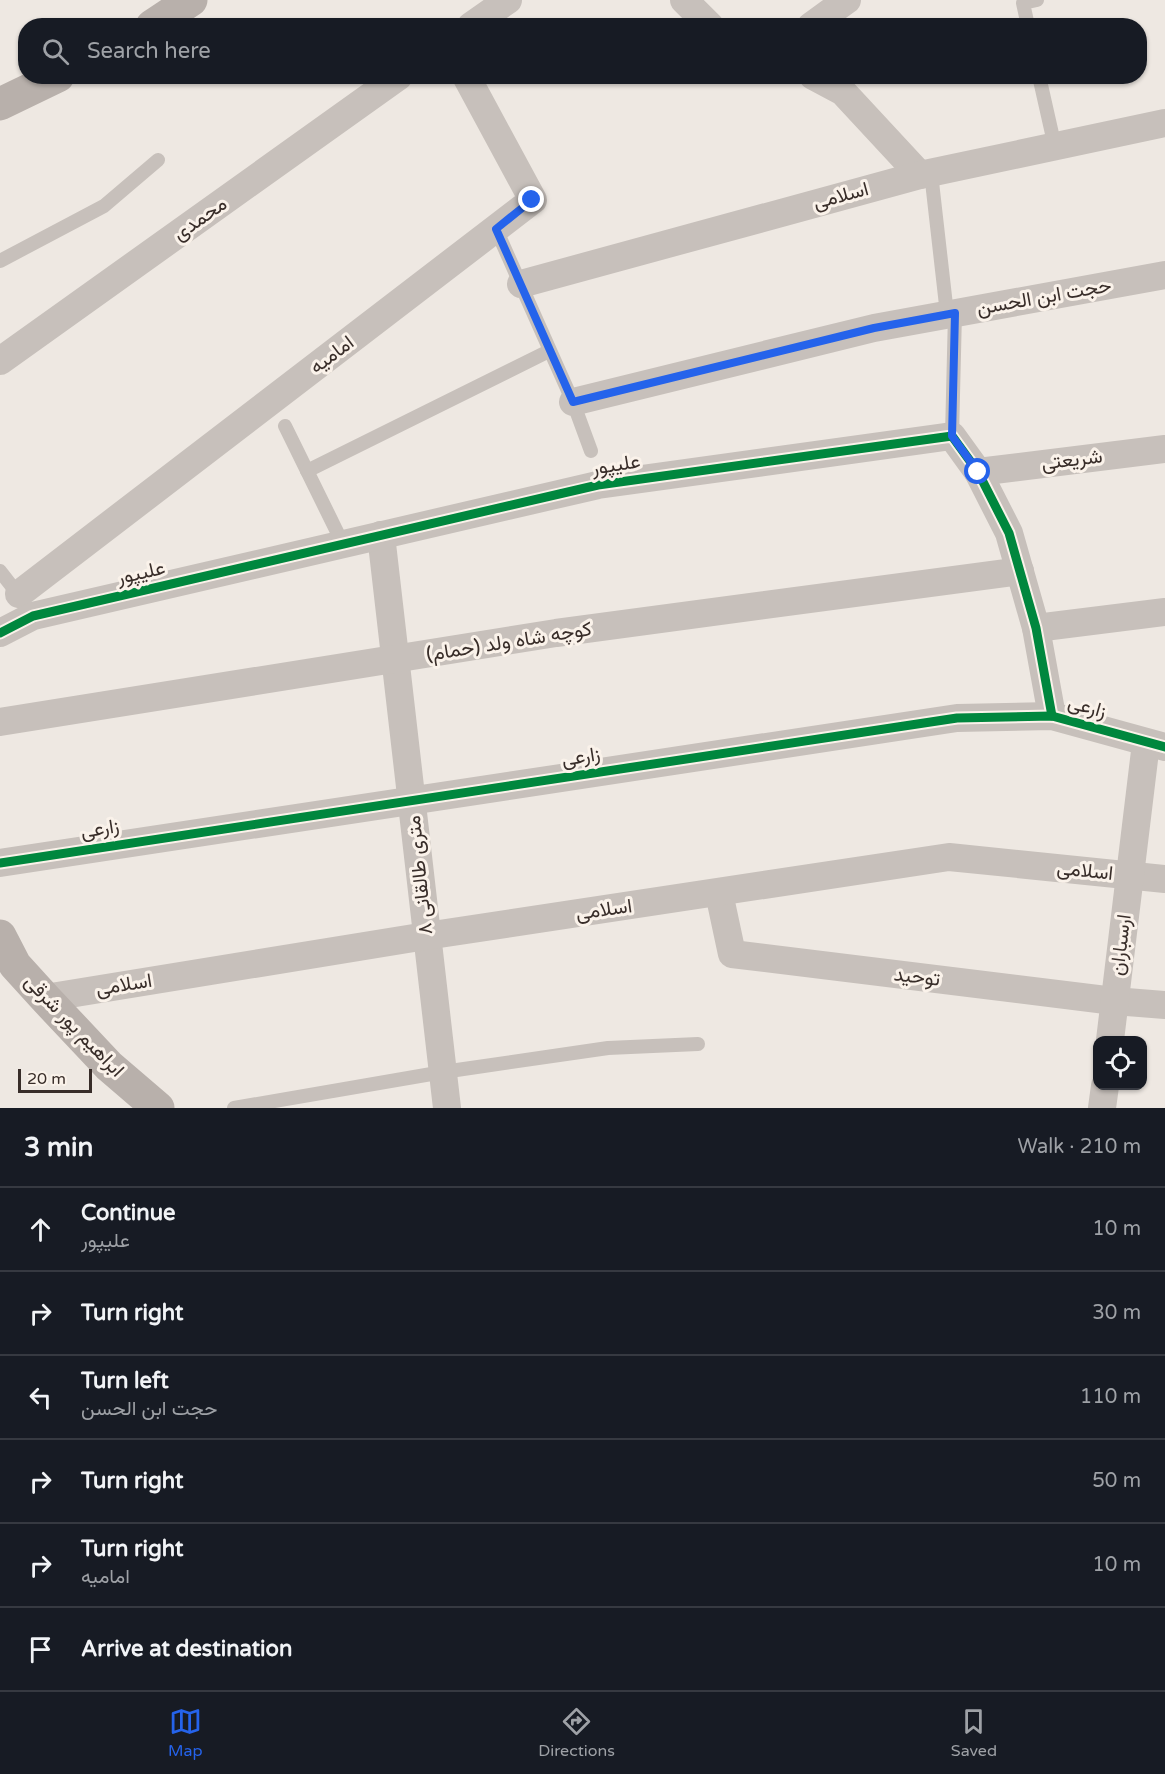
<!DOCTYPE html>
<meta charset="utf-8">
<style>
:root{--surface:#171b24;--page:#20242c;--text:#f1f3f6;--muted:#9ea1a6;--line:#363941;--accent:#2563eb}
body{margin:0;font-family:"Varela Round",Vazirmatn,sans-serif;background:var(--page);color:var(--text)}
.controls{position:absolute;right:18px;bottom:18px;display:grid;overflow:hidden;border-radius:12px;box-shadow:0 2px 4px #0004}
.controls button{width:54px;height:54px;display:grid;place-items:center;padding:0;border:0;border-bottom:2px solid var(--line);background:var(--surface);color:var(--text);font:30px sans-serif}
.scale{position:absolute;left:18px;bottom:15px;width:74px;box-sizing:border-box;padding-left:6px;border:3px solid #382d29;border-top:0;font-size:16px;line-height:21px;white-space:nowrap;color:#382d29;-webkit-text-stroke:4px #faf2ea;paint-order:stroke}
.stop{position:absolute;width:18px;height:18px;margin:-14px;border:4px solid #2563eb;border-radius:50%;background:#fff}
.stop.end{background:#2563eb;border-color:#fff;box-shadow:0 2px 6px #0008}
.list{margin:0;padding:0;list-style:none}
h2{display:flex;justify-content:space-between;align-items:center;height:78px;margin:0;padding:0 24px;font-size:26px}
h2 small{font-size:20px;font-weight:400;color:var(--muted)}
.list li{display:grid;grid-template-columns:39px 1fr auto;gap:18px;align-items:center;box-sizing:border-box;height:84px;padding:0 24px;border-top:2px solid var(--line)}
.list b{display:block;font-size:22px;white-space:nowrap}
.list p{margin:0;font-size:20px;white-space:nowrap;color:var(--muted)}
.list em{font-size:20px;font-style:normal;color:var(--muted)}
.icon{flex:none;width:33px;height:33px;fill:none;stroke:currentColor;stroke-width:2;stroke-linecap:round;stroke-linejoin:round}
.map{position:relative;flex:none;width:1165px;height:1108px;overflow:hidden}
.search{position:absolute;background:var(--surface);box-shadow:0 2px 4px #0004;left:18px;right:18px;top:18px;height:66px;display:flex;align-items:center;gap:15px;box-sizing:border-box;padding:0 21px;border-radius:24px;color:var(--muted);font-size:22px}
.sheet{height:582px;background:var(--surface)}
nav{display:flex;justify-content:space-around;align-items:center;box-sizing:border-box;height:84px;border-top:2px solid var(--line);background:var(--surface);font-size:16px;color:var(--muted)}
nav a{display:grid;justify-items:center;gap:3px}
nav .on{color:var(--accent)}
.map>svg:first-child{display:block}
</style>
<div class="map">
<svg width="1165" height="1108" viewBox="0 0 1165 1108">
<rect width="100%" height="100%" fill="#eee8e2"/>
<g fill="none" stroke-linecap="round" stroke-linejoin="round">
<!-- lane -->
<g stroke="#c7c0bb" stroke-width="14">
<polyline points="1028,26 1023,3 1037,0"/>
<polyline points="1039,76 1055,147"/>
<polyline points="931,173 947,314"/>
<polyline points="496,229 573,402 591,451"/>
<polyline points="0,261 104,206 158,160"/>
<polyline points="285,426 343,544"/>
<polyline points="952,436 955,313"/>
<polyline points="307,471 549,351"/>
<polyline points="0,571 21,598"/>
<polyline points="234,1108 443,1072 608,1048 698,1044"/>
</g>
<!-- street -->
<g stroke="#c7c0bb" stroke-width="28">
<polyline points="684,0 710,26"/>
<polyline points="471,26 508,0"/>
<polyline points="811,26 847,0"/>
<polyline points="813,76 843,92 920,175"/>
<polyline points="521,284 920,175 1165,123"/>
<polyline points="0,361 399,76"/>
<polyline points="573,402 874,328 1165,275"/>
<polyline points="978,472 1165,449"/>
<polyline points="381,535 447,1108"/>
<polyline points="19,594 533,200 466,76"/>
<polyline points="1036,628 1165,612"/>
<polyline points="0,633 33,616 598,485 952,436 978,472 1009,533 1036,628 1052,716"/>
<polyline points="0,722 556,633 1020,571"/>
<polyline points="0,863 957,718 1052,716 1165,747"/>
<polyline points="719,893 732,954 1114,1001 1165,1005"/>
<polyline points="45,998 426,936 949,857 1165,879"/>
<polyline points="1110,1040 1146,743"/>
<polyline points="1102,1108 1105,1086"/>
</g>
<!-- secondary -->
<g stroke="#b8b0ab" stroke-width="33">
<polyline points="152,26 191,0"/>
<polyline points="0,104 58,76"/>
<polyline points="0,936 15,965 45,998 109,1066 158,1108"/>
</g>
<!-- cycleway casing -->
<g stroke="#faf2ea" stroke-width="13">
<g id="cycleway">
<polyline points="0,633 33,616 598,485 952,436 978,472 1009,533 1036,628 1052,716"/>
<polyline points="0,863 957,718 1052,716 1165,747"/>
</g>
</g>
<!-- cycleway -->
<use href="#cycleway" stroke="#00873e" stroke-width="9"/>
</g>
<g fill="none" stroke-linecap="round" stroke-linejoin="round">
<!-- route -->
<polyline stroke="#2563eb" stroke-width="8" points="532,200 496,229 573,402 874,328 955,313 952,436 978,472"/>
</g>
<g text-anchor="middle" dominant-baseline="central" stroke-width="6" stroke-linejoin="round" paint-order="stroke">
<!-- street labels -->
<g font-size="20" fill="#382d29" stroke="#faf2ea">
<text transform="translate(841 196) rotate(-15)">اسلامی</text>
<text transform="translate(200 219) rotate(-35)">محمدی</text>
<text transform="translate(1044 297) rotate(-10)">حجت ابن الحسن</text>
<text transform="translate(332 355) rotate(-37)">امامیه</text>
<text transform="translate(1072 460) rotate(-7)">شریعتی</text>
<text transform="translate(616 465) rotate(-9)">علیپور</text>
<text transform="translate(141 573) rotate(-13)">علیپور</text>
<text transform="translate(509 642) rotate(-9)">کوچه شاه ولد (حمام)</text>
<text transform="translate(1087 707) rotate(16)">زارعی</text>
<text transform="translate(581 757) rotate(-9)">زارعی</text>
<text transform="translate(100 829) rotate(-9)">زارعی</text>
<text transform="translate(1085 871) rotate(6)">اسلامی</text>
<text transform="translate(420 875) rotate(-96)">۸ متری طالقانی</text>
<text transform="translate(604 910) rotate(-8)">اسلامی</text>
<text transform="translate(1121 945) rotate(-83)">ارسباران</text>
<text transform="translate(917 977) rotate(7)">توحید</text>
<text transform="translate(124 985) rotate(-9)">اسلامی</text>
<text transform="translate(74 1026) rotate(46)">ابراهیم پور شرقی</text>
</g>
</g>
</svg>
<div class="controls">
<button><svg class="icon" aria-label="locate" viewBox="0 0 24 24"><circle cx="12" cy="12" r="6"/><path d="M12 2v4M12 18v4M2 12h4M18 12h4"/></svg></button>
</div>
<div class="scale">20 m</div>
<div class="stop" style="left:978px;top:472px"></div>
<div class="stop end" style="left:532px;top:200px"></div>
<div class="search"><svg class="icon" aria-label="search" viewBox="0 0 24 24"><circle cx="10" cy="10" r="6"/><path d="M15 15l6 6"/></svg>Search here</div>
</div>
<section class="sheet">
<h2>3 min<small>Walk · 210 m</small></h2>
<ul class="list">
<li><svg class="icon" aria-label="ahead" viewBox="0 0 24 24"><path d="M12 20V5M6 11l6-6 6 6"/></svg><div><b>Continue</b><p>علیپور</p></div><em>10 m</em></li>
<li><svg class="icon" aria-label="right" viewBox="0 0 24 24"><path d="M7 20v-9h11M14 6l5 5-5 5"/></svg><div><b>Turn right</b></div><em>30 m</em></li>
<li><svg class="icon" aria-label="left" viewBox="0 0 24 24"><path d="M17 20v-9H6M10 6l-5 5 5 5"/></svg><div><b>Turn left</b><p>حجت ابن الحسن</p></div><em>110 m</em></li>
<li><svg class="icon" aria-label="right" viewBox="0 0 24 24"><path d="M7 20v-9h11M14 6l5 5-5 5"/></svg><div><b>Turn right</b></div><em>50 m</em></li>
<li><svg class="icon" aria-label="right" viewBox="0 0 24 24"><path d="M7 20v-9h11M14 6l5 5-5 5"/></svg><div><b>Turn right</b><p>امامیه</p></div><em>10 m</em></li>
<li><svg class="icon" aria-label="arrive" viewBox="0 0 24 24"><path d="M6 21V4h12l-3 4 3 4H6"/></svg><div><b>Arrive at destination</b></div></li>
</ul>
</section>
<nav>
<a class="on"><svg class="icon" aria-label="map" viewBox="0 0 24 24"><path d="M3 6l6-2 6 2 6-2v14l-6 2-6-2-6 2zM9 4v14M15 6v14"/></svg>Map</a>
<a><svg class="icon" aria-label="directions" viewBox="0 0 24 24"><path d="M12 3l9 9-9 9-9-9zM9 14v-3h6M13 9l2 2-2 2"/></svg>Directions</a>
<a><svg class="icon" aria-label="saved" viewBox="0 0 24 24"><path d="M7 4h10v16l-5-4-5 4z"/></svg>Saved</a>
</nav>
